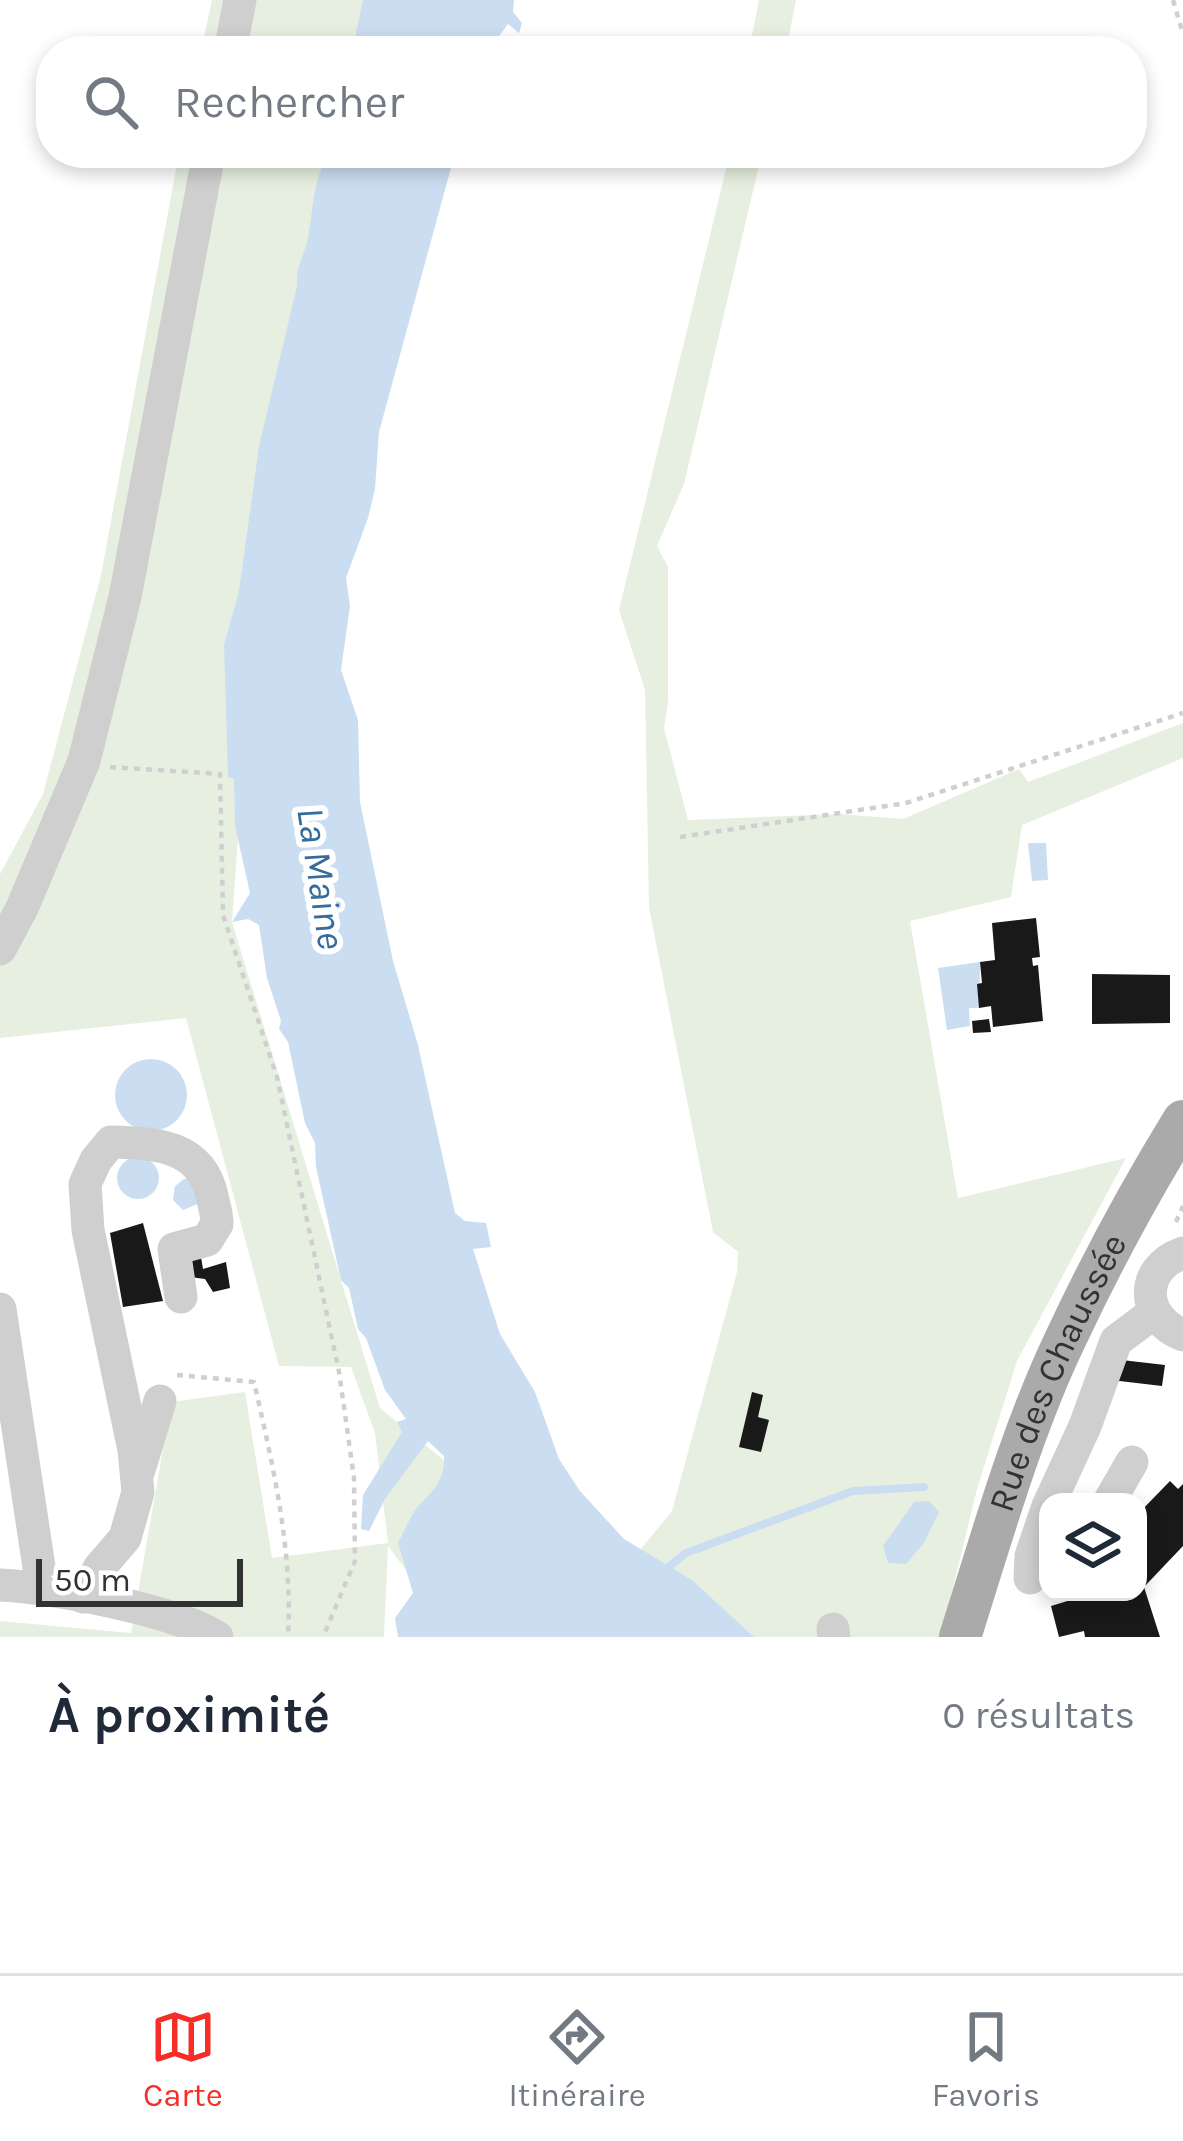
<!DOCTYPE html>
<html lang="fr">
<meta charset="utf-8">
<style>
:root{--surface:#fff;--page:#f6f6f7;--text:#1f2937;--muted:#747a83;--line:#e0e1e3;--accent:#f62e27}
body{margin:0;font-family:Karla,sans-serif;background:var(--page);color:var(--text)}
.controls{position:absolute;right:36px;bottom:36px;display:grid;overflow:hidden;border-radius:24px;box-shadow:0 6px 18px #0003}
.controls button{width:108px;height:108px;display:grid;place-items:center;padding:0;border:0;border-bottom:3px solid var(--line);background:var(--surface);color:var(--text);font:60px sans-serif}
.scale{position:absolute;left:36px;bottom:30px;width:207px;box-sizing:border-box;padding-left:12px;border:6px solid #323232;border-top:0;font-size:33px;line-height:42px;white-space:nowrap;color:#323232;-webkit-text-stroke:9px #fff;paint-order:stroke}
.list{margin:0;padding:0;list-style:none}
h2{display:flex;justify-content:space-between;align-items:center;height:156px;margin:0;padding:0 48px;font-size:51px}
h2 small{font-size:39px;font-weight:400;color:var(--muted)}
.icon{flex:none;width:66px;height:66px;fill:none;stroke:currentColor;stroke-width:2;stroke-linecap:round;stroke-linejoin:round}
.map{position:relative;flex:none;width:1183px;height:1637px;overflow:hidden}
.search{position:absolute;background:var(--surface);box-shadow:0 6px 18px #0003;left:36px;right:36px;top:36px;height:132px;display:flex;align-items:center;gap:30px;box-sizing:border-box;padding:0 42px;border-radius:48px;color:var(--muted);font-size:45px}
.sheet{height:336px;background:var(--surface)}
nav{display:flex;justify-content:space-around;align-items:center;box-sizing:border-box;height:168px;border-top:3px solid var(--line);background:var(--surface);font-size:33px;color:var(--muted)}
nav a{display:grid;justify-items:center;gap:6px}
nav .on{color:var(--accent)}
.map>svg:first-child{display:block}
</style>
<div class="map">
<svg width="1183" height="1637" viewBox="0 0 1183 1637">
<rect width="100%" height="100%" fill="#fff"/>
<!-- green -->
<g fill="#e7f0e0">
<polygon points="212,0 376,0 366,51 201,51"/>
<polygon points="759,0 796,0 786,51 749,51"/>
<polygon points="179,153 345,153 255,600 232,922 380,1408 457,1471 433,1606 388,1546 384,1637 0,1637 0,1621 131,1633 171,1402 245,1392 272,1558 388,1543 375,1433 351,1367 279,1366 186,1018 0,1038 0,874 43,794 101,575"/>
<polygon points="730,153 762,153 684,484 657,546 668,567 668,702 664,728 688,820 839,814 903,819 1019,769 1028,782 1183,723 1183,758 1022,825 1011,897 910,921 958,1198 1126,1158 1017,1361 977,1489 941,1637 752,1637 641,1549 672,1511 737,1272 738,1252 713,1232 649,908 645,690 619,610"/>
</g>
<!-- water -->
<g fill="#cbdef1">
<polygon points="363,0 514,0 513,12 522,23 519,33 508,24 488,51 352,51"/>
<path d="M331,153H455L379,432L375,489L368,518L346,578L350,606L341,670L358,720L360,802L393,961L418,1045L455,1213L465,1221L486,1223L491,1247L473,1249L500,1334L535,1392L559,1459L580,1491L624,1539L692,1580L754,1637H398L395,1618L413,1593L398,1543C403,1534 407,1524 412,1515C424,1495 445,1489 444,1456L428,1441L385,1499L369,1531L361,1529L363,1495L402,1432L397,1422L406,1419L385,1390L366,1338L358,1329L349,1288L341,1280L316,1167L315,1143L305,1123L288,1042L279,1029L281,1021L267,978L259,925L248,919L232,922L250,893L235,826L234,779L228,777L224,645L239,591L259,446L297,286C296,262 304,258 308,238C313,213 313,173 331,153Z"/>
<polygon points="1028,843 1046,843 1048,880 1032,881"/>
<polygon points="980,962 979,1008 969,1008 970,1026 947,1030 938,968"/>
<circle cx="151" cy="1095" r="36"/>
<circle cx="138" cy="1178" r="21"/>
<polygon points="184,1179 189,1179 200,1203 183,1210 173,1200 175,1186"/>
<polygon points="929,1501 939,1512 924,1543 906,1564 888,1563 883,1546 914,1502"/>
</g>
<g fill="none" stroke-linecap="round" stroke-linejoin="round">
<!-- stream -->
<polyline stroke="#cbdef1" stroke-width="8" points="662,1572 686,1553 853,1491 924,1487"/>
</g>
<!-- building -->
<g fill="#191919">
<polygon points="1036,918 1040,957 1032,958 1033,966 1038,965 1043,1021 993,1027 991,1006 979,1008 977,984 982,983 980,962 995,960 992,923"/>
<polygon points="1092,974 1170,975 1170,1023 1092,1024"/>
<polygon points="989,1019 991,1032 973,1033 972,1021"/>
<polygon points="143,1223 163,1301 123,1307 110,1233"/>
<polygon points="201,1257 203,1269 226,1262 230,1288 213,1292 205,1279 190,1277 187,1259"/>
<polygon points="1113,1359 1165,1365 1162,1386 1111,1380"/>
<polygon points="752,1392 763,1395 758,1417 769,1420 761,1452 739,1447"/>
<polygon points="1170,1481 1178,1489 1183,1484 1183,1546 1144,1587 1160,1637 1085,1637 1084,1631 1059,1637 1051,1606 1084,1596 1083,1592 1138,1592 1138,1514"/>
</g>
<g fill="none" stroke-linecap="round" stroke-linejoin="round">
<!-- path -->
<g stroke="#cfcfcf" stroke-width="4.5" stroke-dasharray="6 6" stroke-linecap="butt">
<polyline points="1173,0 1183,34"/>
<polyline points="110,767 220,774 223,915 277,1077 339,1372 354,1478 355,1561 323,1637"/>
<polyline points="680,837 906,803 1183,713"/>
<polyline points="1176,1222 1183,1206"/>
<path d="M177,1375L254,1382C273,1466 293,1550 288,1637"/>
</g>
<!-- minor -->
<g stroke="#cfcfcf" stroke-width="33">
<polyline points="230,51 240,0"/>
<polyline points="0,949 22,908 84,761 125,597 209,153"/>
<path d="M1183,1253C1139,1268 1140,1318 1183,1335"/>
<polyline points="0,1309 42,1587"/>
<polyline points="139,1470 160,1401"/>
<polyline points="1050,1502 1085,1426 1116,1341 1152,1314"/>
<polyline points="1109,1502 1132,1462"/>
<polyline points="1030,1578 1031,1556 1048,1506"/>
<path d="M0,1585C54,1588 171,1609 217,1637"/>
<path d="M83,1597L100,1567L125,1538L138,1492L134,1450L88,1230L85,1184L96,1160L111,1142C155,1143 201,1145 212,1196C214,1206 217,1213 217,1224L207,1240L174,1249L181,1297"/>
<polyline points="833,1629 834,1637"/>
</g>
<!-- major -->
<path stroke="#aaa" stroke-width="42" id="s1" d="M960,1637C991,1540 1021,1432 1065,1340C1100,1265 1140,1191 1183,1121"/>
</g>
<g text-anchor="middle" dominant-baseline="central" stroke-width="12" stroke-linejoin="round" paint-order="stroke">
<!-- street labels -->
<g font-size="36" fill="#323232" stroke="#fff">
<text stroke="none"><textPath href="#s1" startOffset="282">Rue des Chaussée</textPath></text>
</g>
<!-- water labels -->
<g font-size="39" font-style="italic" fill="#366b9e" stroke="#fff">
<text transform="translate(321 878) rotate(81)">La Maine</text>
</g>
</g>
</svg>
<div class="controls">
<button><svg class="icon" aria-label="layers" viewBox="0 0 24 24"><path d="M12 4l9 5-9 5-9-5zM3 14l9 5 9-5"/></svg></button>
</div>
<div class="scale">50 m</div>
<div class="search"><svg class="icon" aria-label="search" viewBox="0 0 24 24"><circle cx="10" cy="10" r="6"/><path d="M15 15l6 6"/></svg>Rechercher</div>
</div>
<section class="sheet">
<h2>À proximité<small>0 résultats</small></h2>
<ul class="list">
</ul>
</section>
<nav>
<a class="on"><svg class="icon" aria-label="map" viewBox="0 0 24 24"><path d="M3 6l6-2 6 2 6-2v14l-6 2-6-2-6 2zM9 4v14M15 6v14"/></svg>Carte</a>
<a><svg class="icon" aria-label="directions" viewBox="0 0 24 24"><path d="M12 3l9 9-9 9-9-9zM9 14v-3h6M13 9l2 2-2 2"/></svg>Itinéraire</a>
<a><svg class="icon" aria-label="saved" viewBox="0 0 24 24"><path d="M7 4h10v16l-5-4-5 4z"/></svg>Favoris</a>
</nav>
